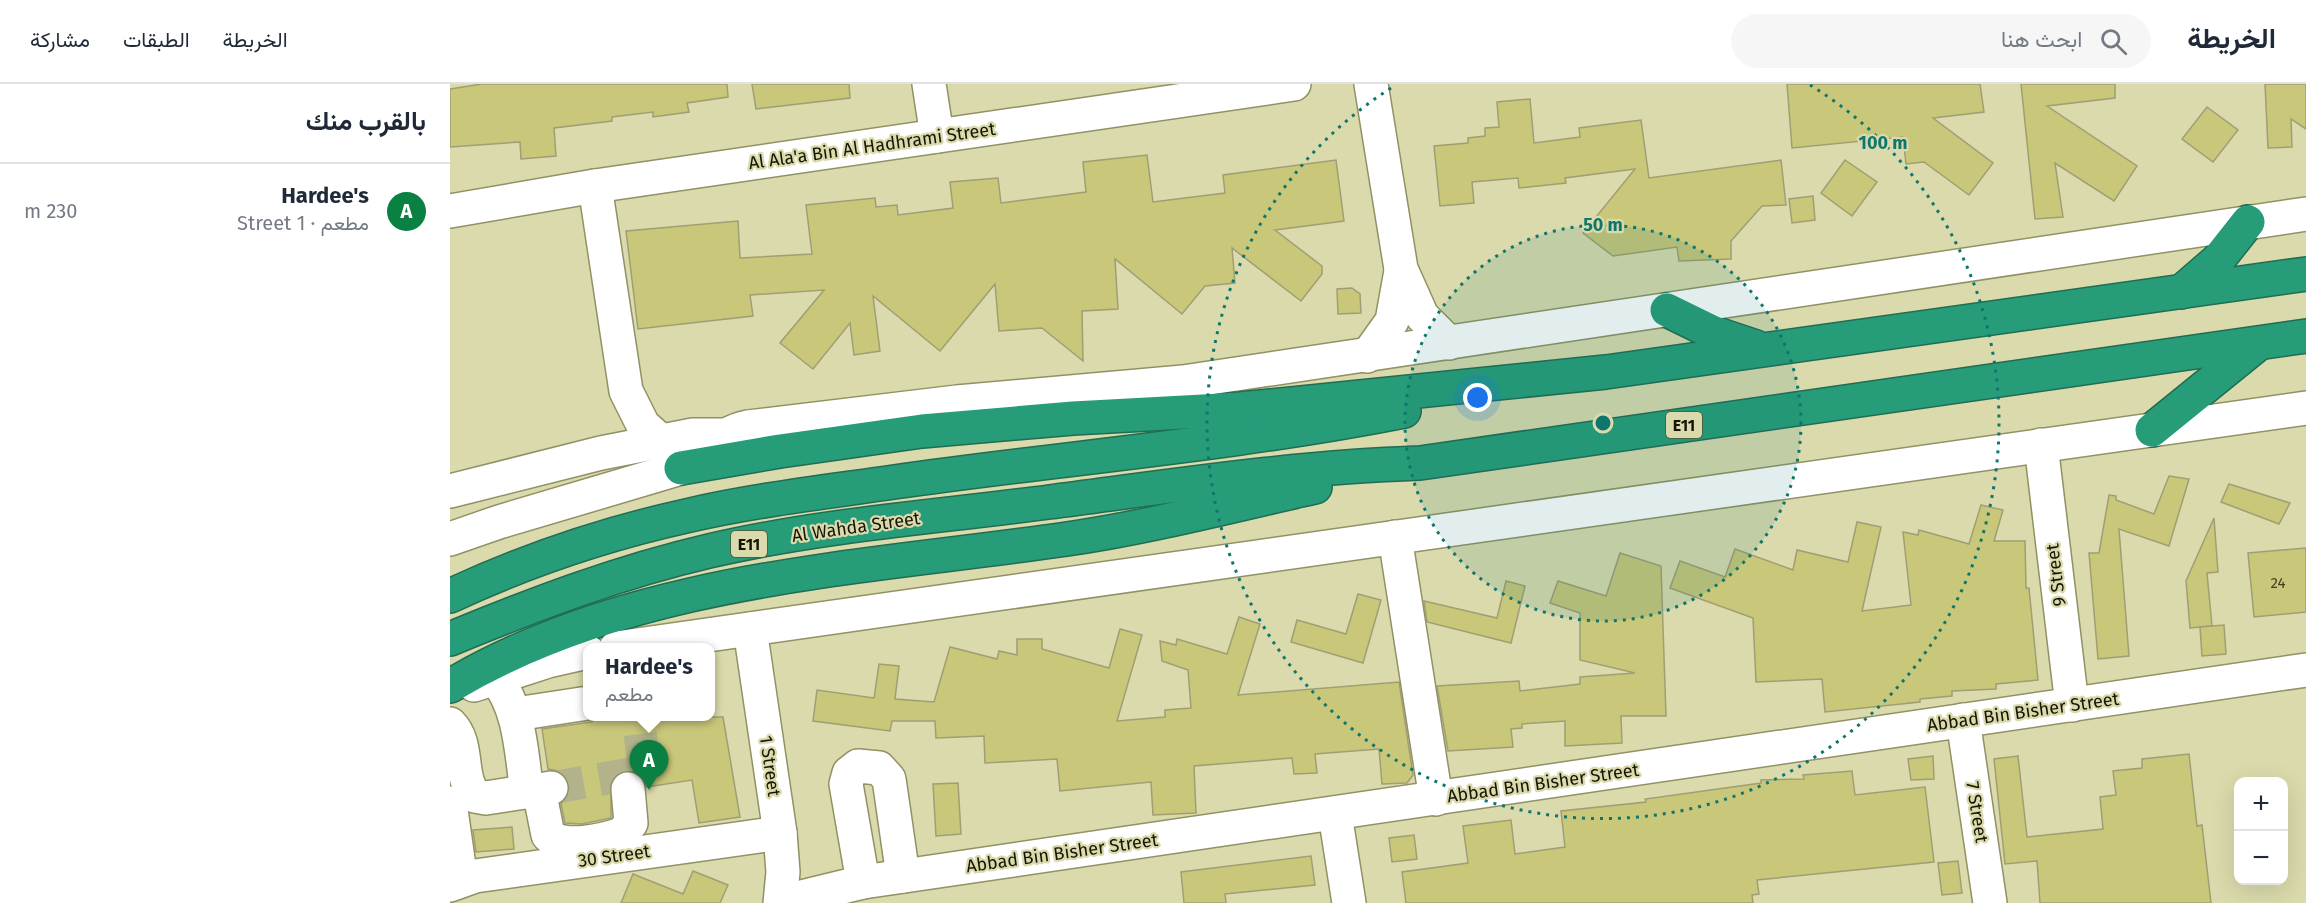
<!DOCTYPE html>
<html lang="ar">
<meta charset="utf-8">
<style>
:root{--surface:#fff;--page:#f6f6f7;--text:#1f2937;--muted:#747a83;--line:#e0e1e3;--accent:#0b8043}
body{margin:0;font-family:"Fira Sans",Vazirmatn,sans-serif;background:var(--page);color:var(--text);direction:rtl}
.controls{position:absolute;right:18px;bottom:18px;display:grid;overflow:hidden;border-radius:12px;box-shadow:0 6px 24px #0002}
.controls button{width:54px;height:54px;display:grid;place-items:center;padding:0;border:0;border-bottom:2px solid var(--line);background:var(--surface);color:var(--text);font:30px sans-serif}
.you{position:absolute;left:1028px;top:314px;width:21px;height:21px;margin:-15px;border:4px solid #fff;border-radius:50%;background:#1a73e8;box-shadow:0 0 0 9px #1a73e833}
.badge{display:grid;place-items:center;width:39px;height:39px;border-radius:50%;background:var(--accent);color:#fff;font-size:20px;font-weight:700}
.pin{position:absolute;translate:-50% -50px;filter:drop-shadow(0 2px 3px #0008)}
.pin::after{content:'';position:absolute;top:32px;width:21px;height:18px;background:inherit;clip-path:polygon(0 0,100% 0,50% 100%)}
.popup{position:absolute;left:133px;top:559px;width:132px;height:78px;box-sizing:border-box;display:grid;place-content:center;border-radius:12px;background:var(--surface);filter:drop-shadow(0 2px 4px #0005);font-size:20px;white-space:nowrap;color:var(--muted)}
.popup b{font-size:22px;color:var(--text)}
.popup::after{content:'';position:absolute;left:50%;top:100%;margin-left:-12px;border:12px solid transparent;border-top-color:var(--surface)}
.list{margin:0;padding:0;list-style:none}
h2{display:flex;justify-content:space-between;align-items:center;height:78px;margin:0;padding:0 24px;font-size:26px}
h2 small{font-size:20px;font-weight:400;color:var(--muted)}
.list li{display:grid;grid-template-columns:39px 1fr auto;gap:18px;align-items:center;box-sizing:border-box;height:96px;padding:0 24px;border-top:2px solid var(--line)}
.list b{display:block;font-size:22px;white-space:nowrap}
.list p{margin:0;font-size:20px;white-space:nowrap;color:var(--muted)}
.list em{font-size:20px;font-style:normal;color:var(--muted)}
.icon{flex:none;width:33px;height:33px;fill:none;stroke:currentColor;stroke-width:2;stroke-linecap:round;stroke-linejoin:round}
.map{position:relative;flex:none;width:1856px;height:819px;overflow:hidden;direction:ltr}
header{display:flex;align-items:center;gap:36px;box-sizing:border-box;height:84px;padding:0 30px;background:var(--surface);border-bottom:2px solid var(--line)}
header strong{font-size:28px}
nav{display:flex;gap:33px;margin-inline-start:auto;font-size:21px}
.search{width:420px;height:54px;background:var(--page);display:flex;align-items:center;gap:15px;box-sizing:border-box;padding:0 21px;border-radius:33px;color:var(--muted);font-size:22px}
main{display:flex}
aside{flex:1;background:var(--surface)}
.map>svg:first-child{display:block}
</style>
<header>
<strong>الخريطة</strong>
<div class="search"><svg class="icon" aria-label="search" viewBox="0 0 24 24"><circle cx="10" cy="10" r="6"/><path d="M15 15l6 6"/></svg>ابحث هنا</div>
<nav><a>الخريطة</a><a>الطبقات</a><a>مشاركة</a></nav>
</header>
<main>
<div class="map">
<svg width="1856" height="819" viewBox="0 0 1856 819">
<rect width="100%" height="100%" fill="#dadaac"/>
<!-- building -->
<g fill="#c8c77a" stroke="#a09f74" stroke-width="1.5">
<polygon points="32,0 277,0 278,13 237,19 239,28 203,33 203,28 162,33 162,37 104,44 106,72 71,75 70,58 0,63 0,5"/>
<polygon points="302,0 399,0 400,14 306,25"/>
<polygon points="1337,0 1530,0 1534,28 1483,34 1543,79 1519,111 1474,78 1456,80 1453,53 1342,64"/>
<polygon points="1571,0 1665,0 1665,14 1597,22 1687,82 1664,117 1605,79 1613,133 1585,135"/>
<polygon points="1815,0 1856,0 1856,45 1841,35 1842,63 1818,64"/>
<polygon points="1080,15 1084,59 1130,53 1129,44 1191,36 1199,94 1331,76 1336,121 1312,122 1281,157 1281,175 1229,177 1227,163 1163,172 1133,149 1185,85 1115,94 1116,99 1069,104 1068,94 1022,98 1024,119 990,122 984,62 1018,59 1018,54 1035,52 1035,44 1049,43 1047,18"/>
<polygon points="1757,23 1788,46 1763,78 1732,55"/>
<polygon points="697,71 703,118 775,109 773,91 886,76 894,137 825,146 872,182 872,190 851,217 782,164 785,199 755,202 732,230 665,175 668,225 632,227 633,277 592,244 549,247 545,200 490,267 423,212 430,267 404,271 400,239 363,285 330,259 374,206 300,211 303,232 188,245 176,147 288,137 290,174 362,170 356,121 425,114 426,123 447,121 448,131 503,124 500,98 548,94 551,119 636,108 633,78"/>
<polygon points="1395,76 1427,98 1402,132 1371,109"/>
<polygon points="1363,112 1365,136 1342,139 1339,115"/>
<polygon points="902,204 910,210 911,229 888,230 887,205"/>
<polygon points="1719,392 1739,395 1719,462 1669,445 1679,572 1648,575 1639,469 1649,469 1659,411 1666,412 1666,416 1704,430"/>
<polygon points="1779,400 1840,419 1829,440 1771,418"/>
<polygon points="1531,421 1553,426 1544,457 1575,457 1576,504 1579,504 1588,596 1546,600 1546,605 1502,607 1502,612 1470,615 1470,618 1375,628 1372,595 1306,598 1303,534 1220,504 1230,477 1275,493 1285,465 1343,486 1347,466 1398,478 1407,438 1431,443 1412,527 1461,521 1453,448 1468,451 1469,446 1519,460"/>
<polygon points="1764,434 1768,488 1757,489 1762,542 1740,544 1736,497"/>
<polygon points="1856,464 1856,528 1804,533 1798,469"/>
<polygon points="1170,469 1211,482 1216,632 1171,632 1172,659 1115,662 1115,637 1072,640 1072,644 1061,645 1063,663 998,667 987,602 1069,597 1070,607 1130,600 1130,593 1185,589 1130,576 1130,529 1100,519 1108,497 1156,512"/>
<polygon points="1056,497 1075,502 1061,559 977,538 974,517 1047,534"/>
<polygon points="908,510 931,516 913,579 841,558 847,536 896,550"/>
<polygon points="789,533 810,540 788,611 949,598 963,691 957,699 932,700 929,665 865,670 867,689 844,690 842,674 744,682 746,729 703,731 701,698 610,707 607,675 535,679 534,652 486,654 485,637 442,637 440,647 363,637 367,606 424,614 429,580 449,582 445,615 484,618 500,563 547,575 549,567 567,571 567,555 592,555 592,565 659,584 670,545 692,551 667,637 715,633 715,626 741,624 738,586 712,577 710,557 726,561 727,555 777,570"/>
<polygon points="1774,541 1776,570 1752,572 1750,543"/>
<polygon points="151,633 273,633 290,733 249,739 242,696 197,703 193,694 185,688 177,686 168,689 161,698 161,734 132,740 115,739 111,720 118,711 119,701 116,693 108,687 98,685 92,645 141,638"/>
<polygon points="1739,670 1747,742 1752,741 1761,819 1590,819 1587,777 1555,780 1544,675 1568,672 1577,753 1653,745 1650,713 1666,711 1663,687 1692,684 1692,675"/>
<polygon points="1483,672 1484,695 1461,696 1458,675"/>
<polygon points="1402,687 1405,711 1475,703 1484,778 1307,796 1309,810 1302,811 1303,819 956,819 952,788 1018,779 1013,742 1061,736 1065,770 1115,763 1111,727 1196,718 1195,715 1311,699 1311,696 1354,695 1353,691"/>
<polygon points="508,699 511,750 486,752 483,700"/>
<polygon points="62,743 64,765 26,768 23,746"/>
<polygon points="964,751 967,775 942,778 939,754"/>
<polygon points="861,772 865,801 775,810 776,819 734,819 731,788"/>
<polygon points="1508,777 1512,809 1492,811 1488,779"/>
<polygon points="243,787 278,801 270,819 171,819 183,790 233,810"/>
</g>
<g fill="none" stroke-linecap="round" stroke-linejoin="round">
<!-- minor-tunnel -->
<polyline stroke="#b3b38b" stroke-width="33" stroke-dasharray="33 16" stroke-linecap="butt" points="101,704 192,688 194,681 188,632"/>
<!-- minor casing -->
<g stroke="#919165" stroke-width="36">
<g id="minor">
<polyline points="479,0 487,52"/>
<polyline points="921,0 951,185 972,232 999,259"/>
<polyline points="145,102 176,307 193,341 211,357"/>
<polyline points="0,127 145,102 844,0"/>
<polyline points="917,272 942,237 951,187"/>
<polyline points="1591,361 1622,621"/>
<polyline points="0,407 151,369 243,351 274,351"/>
<polyline points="945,453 986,715"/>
<path d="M0,455L49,438L231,384C255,371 270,348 298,343L507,318L733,298L1856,130"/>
<polyline points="300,545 330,749 333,788 330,819"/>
<polyline points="166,564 1856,324"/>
<path d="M45,593C71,626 71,668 77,708"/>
<polyline points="24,601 98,577 138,568"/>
<polyline points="66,630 138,619"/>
<polyline points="1513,636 1540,819"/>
<path d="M0,640C20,660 8,692 25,712L36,714L101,704"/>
<path d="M89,706L98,751C113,766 154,756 172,750L181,739L178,705"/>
<polyline points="0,719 11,796"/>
<polyline points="885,730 899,819"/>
<polyline points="413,798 396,700 399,689 408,682 429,684 439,695 453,792"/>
<polyline points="0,801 25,792 330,749"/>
<polyline points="331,818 413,798 1856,586"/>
</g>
</g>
<!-- highway casing -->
<g stroke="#216d51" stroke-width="36">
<g id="highway">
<polyline points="1731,208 1768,176 1798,138"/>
<polyline points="1217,226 1264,249 1306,263"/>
<polyline points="1702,346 1808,260"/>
<polyline points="231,384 330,367 472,347 623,334 790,325 1156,288 1856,190"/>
<path d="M0,512C75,477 155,450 236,432C305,416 375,408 444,398C614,374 786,360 954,327"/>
<path d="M0,555C85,520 169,488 259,467C370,441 486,433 599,418C723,402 846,383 970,379L1856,252"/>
<path d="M0,602C183,493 411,485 617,455C700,443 783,421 865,403"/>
</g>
</g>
<!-- minor -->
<use href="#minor" stroke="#fff" stroke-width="33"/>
<!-- highway -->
<use href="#highway" stroke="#279c79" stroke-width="33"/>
</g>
<!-- distance rings -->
<circle cx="1153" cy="339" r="198" fill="#0f766e" fill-opacity=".12"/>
<g fill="none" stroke="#0f766e" stroke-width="3" stroke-dasharray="3 6">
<circle cx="1153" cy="339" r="198"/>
<path d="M1360 1A396 396 0 1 1 946 1"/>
</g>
<g text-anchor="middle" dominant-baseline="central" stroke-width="4.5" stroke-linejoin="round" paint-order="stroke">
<!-- number labels -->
<g font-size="15" fill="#424223">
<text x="1828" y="499">24</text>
</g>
<!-- shield labels -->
<g fill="#dadaac" stroke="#515138" stroke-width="1.5">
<rect x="1216" y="328" width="36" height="26" rx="4.5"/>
<rect x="281" y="447" width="36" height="26" rx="4.5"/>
</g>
<g font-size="16" font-weight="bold" fill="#161606">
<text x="1234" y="341">E11</text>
<text x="299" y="460">E11</text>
</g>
<!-- street labels -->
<g font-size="18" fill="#161606" stroke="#dadaac">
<text transform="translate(422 62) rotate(-8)">Al Ala'a Bin Al Hadhrami Street</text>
<text transform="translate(406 443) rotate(-8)">Al Wahda Street</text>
<text transform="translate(1606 491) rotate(-97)">9 Street</text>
<text transform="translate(1573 628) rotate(-8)">Abbad Bin Bisher Street</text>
<text transform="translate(320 682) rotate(82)">1 Street</text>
<text transform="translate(1093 699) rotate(-8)">Abbad Bin Bisher Street</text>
<text transform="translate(1527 728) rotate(81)">7 Street</text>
<text transform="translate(612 769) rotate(-8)">Abbad Bin Bisher Street</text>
<text transform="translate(164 772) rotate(-8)">30 Street</text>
</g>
</g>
<circle cx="1153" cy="339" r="9" fill="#0f766e" stroke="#dadaac" stroke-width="3"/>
<g font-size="18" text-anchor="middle" font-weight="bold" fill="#0f766e" stroke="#dadaac" stroke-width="4.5" stroke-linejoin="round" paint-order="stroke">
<text x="1433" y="65">100 m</text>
<text x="1153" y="147">50 m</text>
</g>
</svg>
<div class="controls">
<button>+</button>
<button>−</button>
</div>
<div class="you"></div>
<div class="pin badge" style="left:199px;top:706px">A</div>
<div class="popup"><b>Hardee's</b>مطعم</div>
</div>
<aside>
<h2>بالقرب منك<small></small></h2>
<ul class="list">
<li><span class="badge">A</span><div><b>Hardee's</b><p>مطعم · 1 Street</p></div><em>230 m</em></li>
</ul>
</aside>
</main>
